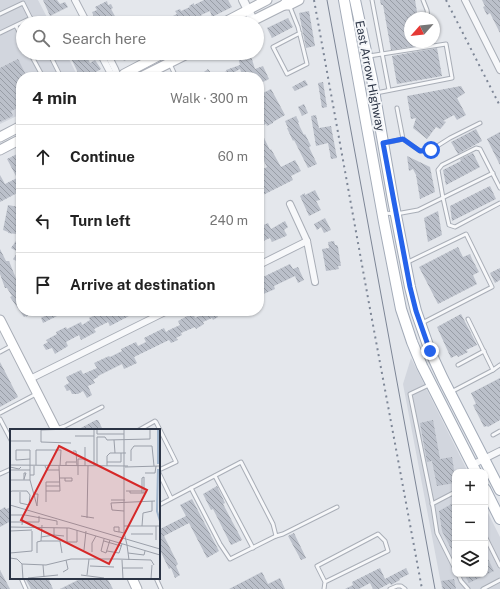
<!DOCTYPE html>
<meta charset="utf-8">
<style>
:root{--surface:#fff;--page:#f6f6f6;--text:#222;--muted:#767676;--line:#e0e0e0}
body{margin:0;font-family:"Public Sans",sans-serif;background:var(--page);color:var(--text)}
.controls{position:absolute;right:12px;bottom:12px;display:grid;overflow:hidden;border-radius:8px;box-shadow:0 1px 3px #0004}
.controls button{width:36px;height:36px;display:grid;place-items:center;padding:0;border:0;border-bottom:1px solid var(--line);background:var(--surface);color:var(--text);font:20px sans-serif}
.compass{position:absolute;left:404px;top:12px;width:36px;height:36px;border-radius:50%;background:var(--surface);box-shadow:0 1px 3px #0004;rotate:243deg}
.stop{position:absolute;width:12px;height:12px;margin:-9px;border:3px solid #2563eb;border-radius:50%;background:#fff}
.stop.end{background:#2563eb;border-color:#fff;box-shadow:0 1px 4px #0008}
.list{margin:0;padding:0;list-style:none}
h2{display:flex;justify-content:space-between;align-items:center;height:52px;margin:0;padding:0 16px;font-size:17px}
h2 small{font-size:13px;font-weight:400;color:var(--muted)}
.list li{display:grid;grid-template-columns:26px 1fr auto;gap:12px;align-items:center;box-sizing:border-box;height:64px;padding:0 16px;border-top:1px solid var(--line)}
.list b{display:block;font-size:15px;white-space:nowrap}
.list em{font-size:13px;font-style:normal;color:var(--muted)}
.icon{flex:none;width:22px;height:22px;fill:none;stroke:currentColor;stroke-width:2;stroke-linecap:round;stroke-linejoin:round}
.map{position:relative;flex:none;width:500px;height:589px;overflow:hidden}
.search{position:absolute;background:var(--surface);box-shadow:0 1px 3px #0004;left:16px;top:16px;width:248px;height:44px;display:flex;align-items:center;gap:10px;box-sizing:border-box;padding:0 14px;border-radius:22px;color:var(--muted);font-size:15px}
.panel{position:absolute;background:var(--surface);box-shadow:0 1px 3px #0004;left:16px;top:72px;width:248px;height:244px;border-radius:16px}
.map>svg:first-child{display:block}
</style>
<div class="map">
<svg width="500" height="589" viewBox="0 0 500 589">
<defs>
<pattern id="building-back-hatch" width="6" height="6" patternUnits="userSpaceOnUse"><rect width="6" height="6" fill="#bbc0ca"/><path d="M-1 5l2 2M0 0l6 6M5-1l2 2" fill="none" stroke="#989da6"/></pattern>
</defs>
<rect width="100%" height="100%" fill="#e4e7ec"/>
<!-- built -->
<g fill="#d2d6de">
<polygon points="0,0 38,0 50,23 23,23 23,53 66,53 78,77 21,77 21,114 0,124"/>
<polygon points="411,358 468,472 455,472 455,574 485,574 485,507 500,537 500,589 442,589 403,384"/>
</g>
<!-- building -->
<g fill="url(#building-back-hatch)">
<polygon points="43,0 57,0 60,4 65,2 68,7 50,16"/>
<polygon points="204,0 228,0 232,7 212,17 210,11 201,15 204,21 199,23 158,23 177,14 175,11 180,9 181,11 190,7 189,6 194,3 194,5"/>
<polygon points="380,0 415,0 418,18 410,18 410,42 423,42 423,45 391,50 383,5 381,5"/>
<polygon points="482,0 500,0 500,33 490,13 487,15 483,7 485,6"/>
<polygon points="107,1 108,5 111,4 113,8 111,9 116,18 117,18 120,23 104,23 102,20 96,22 92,12 97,10 95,7"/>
<polygon points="309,11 315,46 306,48 299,13"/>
<polygon points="288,18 293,27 272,38 267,28"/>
<polygon points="437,48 442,76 397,84 392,56"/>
<polygon points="70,53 85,53 90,63 95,60 101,69 96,72 97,75 93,77 80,77 70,56 71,55"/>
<polygon points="120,53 140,53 124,61"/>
<polygon points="237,53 250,53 255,69 263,66 269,79 259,84 259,77 243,77 240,69 229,75 230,77 224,77 222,73 227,71 226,70 240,65"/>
<polygon points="18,59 27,77 21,77 21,106 11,111 13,116 0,122 0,68"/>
<polygon points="208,69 214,77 197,77"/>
<polygon points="305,80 308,85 295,91 292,87"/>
<polygon points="323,82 327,107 322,108 318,83"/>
<polygon points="461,86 465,93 457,98 466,115 457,120 454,115 443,121 446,122 442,127 440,129 436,127 427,139 413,128 416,118 411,119 407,96"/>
<polygon points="271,89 285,115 273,122 273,123 267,126 266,124 259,128 259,95"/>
<polygon points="304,104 308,113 302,116 298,107"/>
<polygon points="316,115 319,128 331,126 337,158 331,159 328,143 316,146 311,116"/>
<polygon points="296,116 299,122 298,123 304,135 305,134 311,146 309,147 317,164 308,168 294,140 293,141 287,128 288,128 285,121"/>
<polygon points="476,129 482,141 458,154 451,142"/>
<polygon points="500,132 500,165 487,139"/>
<polygon points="264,138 270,150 271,149 281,167 295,160 301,171 291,176 293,180 259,197 259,171 267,167 261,155 259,156 259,140"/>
<polygon points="21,152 21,191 0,202 0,175 5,184 17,178 7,159"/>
<polygon points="473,153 480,167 446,185 443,170 461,161 460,159"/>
<polygon points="407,156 430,167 435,192 420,199 416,175 413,169 409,171"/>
<polygon points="490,186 496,199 452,221 450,206"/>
<polygon points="315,190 320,200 316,201 321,210 309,216 300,196 305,193 305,195"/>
<polygon points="8,205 19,207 19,208 21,208 16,234 8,233 8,232 3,230"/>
<polygon points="438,211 442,235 428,242 424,218"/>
<polygon points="325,218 331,230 324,233 321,227 317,230 314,224"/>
<polygon points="285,221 288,227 284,230 287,235 286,236 272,242 270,238 259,243 259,227 268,223 271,229"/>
<polygon points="18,238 21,240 21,264 13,259 18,252 11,248"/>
<polygon points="334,241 335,245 337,245 338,247 341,266 338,266 339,269 326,271 322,249 329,248 328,242"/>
<polygon points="458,247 463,257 470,254 472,259 479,272 473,275 477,284 438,304 419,267"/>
<polygon points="0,249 6,261 9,261 19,286 21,289 21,311 34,311 26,317 26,316 24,317 10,297 12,296 7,288 5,288 0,274"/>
<polygon points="290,264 293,269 298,267 304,280 298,283 295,276 274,286 275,289 259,296 259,285 264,282 261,278"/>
<polygon points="500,268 500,280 495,283 490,273"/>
<polygon points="55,311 67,311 43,323 41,318"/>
<polygon points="100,311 101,311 103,314 109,311 127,311 129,316 110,326 108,322 94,329 96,332 81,340 79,335 66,342 68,346 55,354 52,348 46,350 43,345 48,342 46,340 57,334 56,332 66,327 67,329 81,322 82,325 90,320 89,318 97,314 96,313"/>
<polygon points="209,311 225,311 217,315 218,317 213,320 212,318 203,322 204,324 196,329 195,327 181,333 182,335 176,338 178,340 171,343 169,340 134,357 137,363 124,369 122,364 98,376 98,377 93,380 95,383 88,386 92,395 87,398 83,391 78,394 72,394 70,390 67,391 64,386 69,383 66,377 81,370 83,374 97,368 94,363 109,356 110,357 122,351 121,349 136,342 138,346 146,342 144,338 164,328 166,332 169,330 180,325 178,321 193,313 195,318"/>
<polygon points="461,314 477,345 466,350 468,352 458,357 457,355 451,358 437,327"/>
<polygon points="0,362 18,397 0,407"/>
<polygon points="500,378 500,420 488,427 487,426 484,427 473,405 476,404 471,393"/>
<polygon points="96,420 98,420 103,430 77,430"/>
<polygon points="433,420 440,459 452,457 455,476 455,483 437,486 432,461 427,462 420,423"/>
<polygon points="217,486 225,503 223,504 242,540 231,545 213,509 211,510 203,494"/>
<polygon points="192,499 219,551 207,558 189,523 164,536 178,564 176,566 180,575 175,578 171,568 169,569 159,548 159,527 160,529 186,516 180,505"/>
<polygon points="455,502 455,556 442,531 439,511"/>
<polygon points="5,507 6,509 11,507 11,521 0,527 0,510"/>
<polygon points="294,533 306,558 301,560 288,536"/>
<polygon points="485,553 494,571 469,583 464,574 485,574"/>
<polygon points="380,568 385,579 406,568 409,574 399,579 400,580 391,585 390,583 379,589 373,589 370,583 359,589 345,589 353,585 352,582"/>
<polygon points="0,570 10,589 0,589"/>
<polygon points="262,572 268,584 280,578 285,589 229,589"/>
<polygon points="25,578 48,578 53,589 31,589"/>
<polygon points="82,578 107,578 113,589 60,589"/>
<polygon points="454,579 456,589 443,589 441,581"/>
</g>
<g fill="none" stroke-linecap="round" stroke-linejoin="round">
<!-- service casing -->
<g stroke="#a9aeb7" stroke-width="5">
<g id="service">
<polyline points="372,0 389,90"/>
<polyline points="423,0 427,10 428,18"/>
<polyline points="290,7 298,27 307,64 287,74 273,47 300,33"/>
<polyline points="0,14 23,3 33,23"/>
<polyline points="16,26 23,39"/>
<polyline points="0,33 31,18"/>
<polyline points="30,53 43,77"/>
<polyline points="49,53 61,77"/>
<polyline points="369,56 446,44 452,78 376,93"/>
<polyline points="170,64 176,77"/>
<polyline points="397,108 403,139"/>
<polyline points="385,143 403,139 420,151 431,150 450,138 480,123"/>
<polyline points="500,188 480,149 476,148 442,165 438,170 443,198 449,225 455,227 500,203"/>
<polyline points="384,213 396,214 418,210 493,173"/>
<polyline points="408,262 466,234 492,287 422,323"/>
<polyline points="0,352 11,346"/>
<polyline points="458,365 484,351"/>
<polyline points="493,370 500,365"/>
<polyline points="429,385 410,394 433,507 437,533 455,569"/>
<polyline points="451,392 493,370 468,319"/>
<polyline points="0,413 36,394"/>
<polyline points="0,419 11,440"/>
<polyline points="56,429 65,426 102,407"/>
<polyline points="139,430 155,421 156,422 176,462 159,470"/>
<polyline points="493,435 500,431"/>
<polyline points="159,473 171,498"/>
<polyline points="0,474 11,469"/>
<polyline points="215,476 253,548"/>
<polyline points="191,488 220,544 230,559 276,536"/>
<polyline points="432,504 455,492"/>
<polyline points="159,505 241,462 273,524 276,536 283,534 337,507"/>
<polyline points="485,536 500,566"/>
<polyline points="458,574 461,581 468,589"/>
<polyline points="21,578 26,589"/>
<polyline points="156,578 161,589"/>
<polyline points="324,589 325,582 317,566 378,534 385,541 388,551 325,582"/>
<polyline points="390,589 397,586 401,586 405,589"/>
<polyline points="483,589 500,580"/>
</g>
</g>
<!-- minor casing -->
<g stroke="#a9aeb7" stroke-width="8">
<g id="minor">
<polyline points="75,0 87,23"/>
<polyline points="465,0 500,70"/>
<polyline points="100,53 110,72 114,77"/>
<polyline points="107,53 115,69 118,77"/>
<polyline points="290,204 307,241 315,282"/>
<polyline points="259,265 307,241"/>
<polyline points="30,379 167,311"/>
<polyline points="472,465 500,451"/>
</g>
</g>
<!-- tertiary casing -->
<g stroke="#a9aeb7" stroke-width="10">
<polyline id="tertiary" points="243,0 253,20"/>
</g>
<!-- secondary casing -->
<g stroke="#a9aeb7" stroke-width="11">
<g id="secondary">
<polyline points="284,5 289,5 299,0"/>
<polyline points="223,23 267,0"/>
<polyline points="248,23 284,5 288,0"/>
<polyline points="122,77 124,74 164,53"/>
<polyline points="141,77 189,53"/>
<polyline points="0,137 21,126"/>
<polyline points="0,150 21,139"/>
<polyline points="0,320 56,430"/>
<polyline points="132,578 137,589"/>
</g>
</g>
<!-- primary casing -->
<g stroke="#a3abb8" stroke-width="12">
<g id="primary">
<polyline points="344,0 384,222 401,309 412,342 422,366 476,472"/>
<polyline points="355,0 372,79 393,200 410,287 416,311 430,351 443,379 500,490"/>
<polyline points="485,489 500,519"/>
</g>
</g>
<!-- service -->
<use href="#service" stroke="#f7f8fa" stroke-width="3"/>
<!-- minor -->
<use href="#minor" stroke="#f7f8fa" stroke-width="6"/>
<!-- tertiary -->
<use href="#tertiary" stroke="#f7f8fa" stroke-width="8"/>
<!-- secondary -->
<use href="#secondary" stroke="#fff" stroke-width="9"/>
<!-- primary -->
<use href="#primary" stroke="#fff" stroke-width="10"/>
<!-- tram -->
<polyline stroke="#7d8696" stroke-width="1" points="327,0 435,589"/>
<!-- rail -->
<g stroke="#7d8696" stroke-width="2" stroke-dasharray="2 4" stroke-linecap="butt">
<polyline points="314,0 368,298 422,589"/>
<polyline points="446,0 500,106"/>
</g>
</g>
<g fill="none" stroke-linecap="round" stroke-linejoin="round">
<!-- route -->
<polyline stroke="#2563eb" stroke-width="5" points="430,351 416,311 410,287 383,143 403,139 420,151 431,150"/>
</g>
<g text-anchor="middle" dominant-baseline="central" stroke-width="4" stroke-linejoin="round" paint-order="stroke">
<!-- street labels -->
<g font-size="12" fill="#2b3445" stroke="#f4f6f9">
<text transform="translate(370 76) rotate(79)">East Arrow Highway</text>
</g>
</g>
<!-- overview -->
<g transform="translate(10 429)">
<rect width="150" height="150" fill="#e4e7ec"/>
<path fill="none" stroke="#9fb4cc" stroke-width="2" d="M148,35V0M148,40L147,82L150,92"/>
<path fill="none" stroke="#9a9fa9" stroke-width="1" d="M31,0V13L61,14M84,0V36M87,0V5H114M114,0V103L117,116M31,1L60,0M65,7H84M104,11L105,24M0,12H21M75,18V37M63,22H66L67,37M20,30L6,31V21H20V51L27,77L28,65H25M121,32V21L124,17H142L144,37M97,33H111V24M0,36L118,37M26,36V21H51L50,37M35,37L37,41H49M56,37V33H66M87,37V8H95L97,11L140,10V0M97,37V27L100,24H116M0,38L9,40L11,38M115,38L150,37M0,41H20M135,44H145L146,37M20,46H24V37M68,46V30H75M50,49H62V52H55V49M0,51H20M14,51V44H16L14,50M36,57H50M36,62V53H50M116,62H132M120,62V64H134V48L132,49V64M0,63L2,62H17L20,66L19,76L10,74V63M101,71H115M36,73V62H50L49,37M0,76L150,120M114,82L102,81L101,74L145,72M0,86H13M71,87L84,89M77,89L78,37M0,93H29V87M12,96L13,86H15L47,92V96M32,96L31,112H50L52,124M114,97H150M132,97L133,84L142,82V72M0,98L59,99L150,126M44,99V106L54,107M57,99V113H67V101M0,102L22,101M109,103V98H104V102L109,103H110L114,104M121,105H143M31,108L44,106M94,110L91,122L96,124L100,111M146,111V97M94,112L111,117M117,116L119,131M74,121L76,102M97,122L109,124L112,115M82,123V114L86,107M0,124L22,122V102M27,124V113L31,112M118,124L134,126L135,122M0,129L7,130L12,135L13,150M112,131L113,150M12,135L36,136L61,130H107L141,131L144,136M33,136L34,148M80,137L104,138M112,139H133M53,143L58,140L56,131M71,146L94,149M77,146L79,130M18,149L48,146M141,150L142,136"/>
<path fill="#d62828" fill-opacity="0.15" stroke="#d62828" stroke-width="2" d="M49,17L137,61L99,135L11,91Z"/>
<rect width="150" height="150" fill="none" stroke="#2b3445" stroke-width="2"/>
</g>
</svg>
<div class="controls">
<button>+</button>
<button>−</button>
<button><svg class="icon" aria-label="layers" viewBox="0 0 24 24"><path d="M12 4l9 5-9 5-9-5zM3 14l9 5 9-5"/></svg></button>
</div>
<svg class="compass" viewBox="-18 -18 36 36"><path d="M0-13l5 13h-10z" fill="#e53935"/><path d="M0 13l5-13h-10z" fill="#767676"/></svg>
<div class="stop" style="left:431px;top:150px"></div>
<div class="stop end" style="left:430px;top:351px"></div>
<div class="search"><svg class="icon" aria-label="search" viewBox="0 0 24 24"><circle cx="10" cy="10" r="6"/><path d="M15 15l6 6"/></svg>Search here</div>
<section class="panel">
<h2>4 min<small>Walk · 300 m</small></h2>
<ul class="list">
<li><svg class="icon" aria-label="ahead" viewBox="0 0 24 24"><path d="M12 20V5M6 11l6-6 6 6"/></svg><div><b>Continue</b></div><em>60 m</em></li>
<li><svg class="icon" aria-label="left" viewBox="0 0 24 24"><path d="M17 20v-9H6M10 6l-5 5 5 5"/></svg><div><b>Turn left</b></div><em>240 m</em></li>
<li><svg class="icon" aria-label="arrive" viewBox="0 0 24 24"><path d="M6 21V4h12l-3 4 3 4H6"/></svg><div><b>Arrive at destination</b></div></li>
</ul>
</section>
</div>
